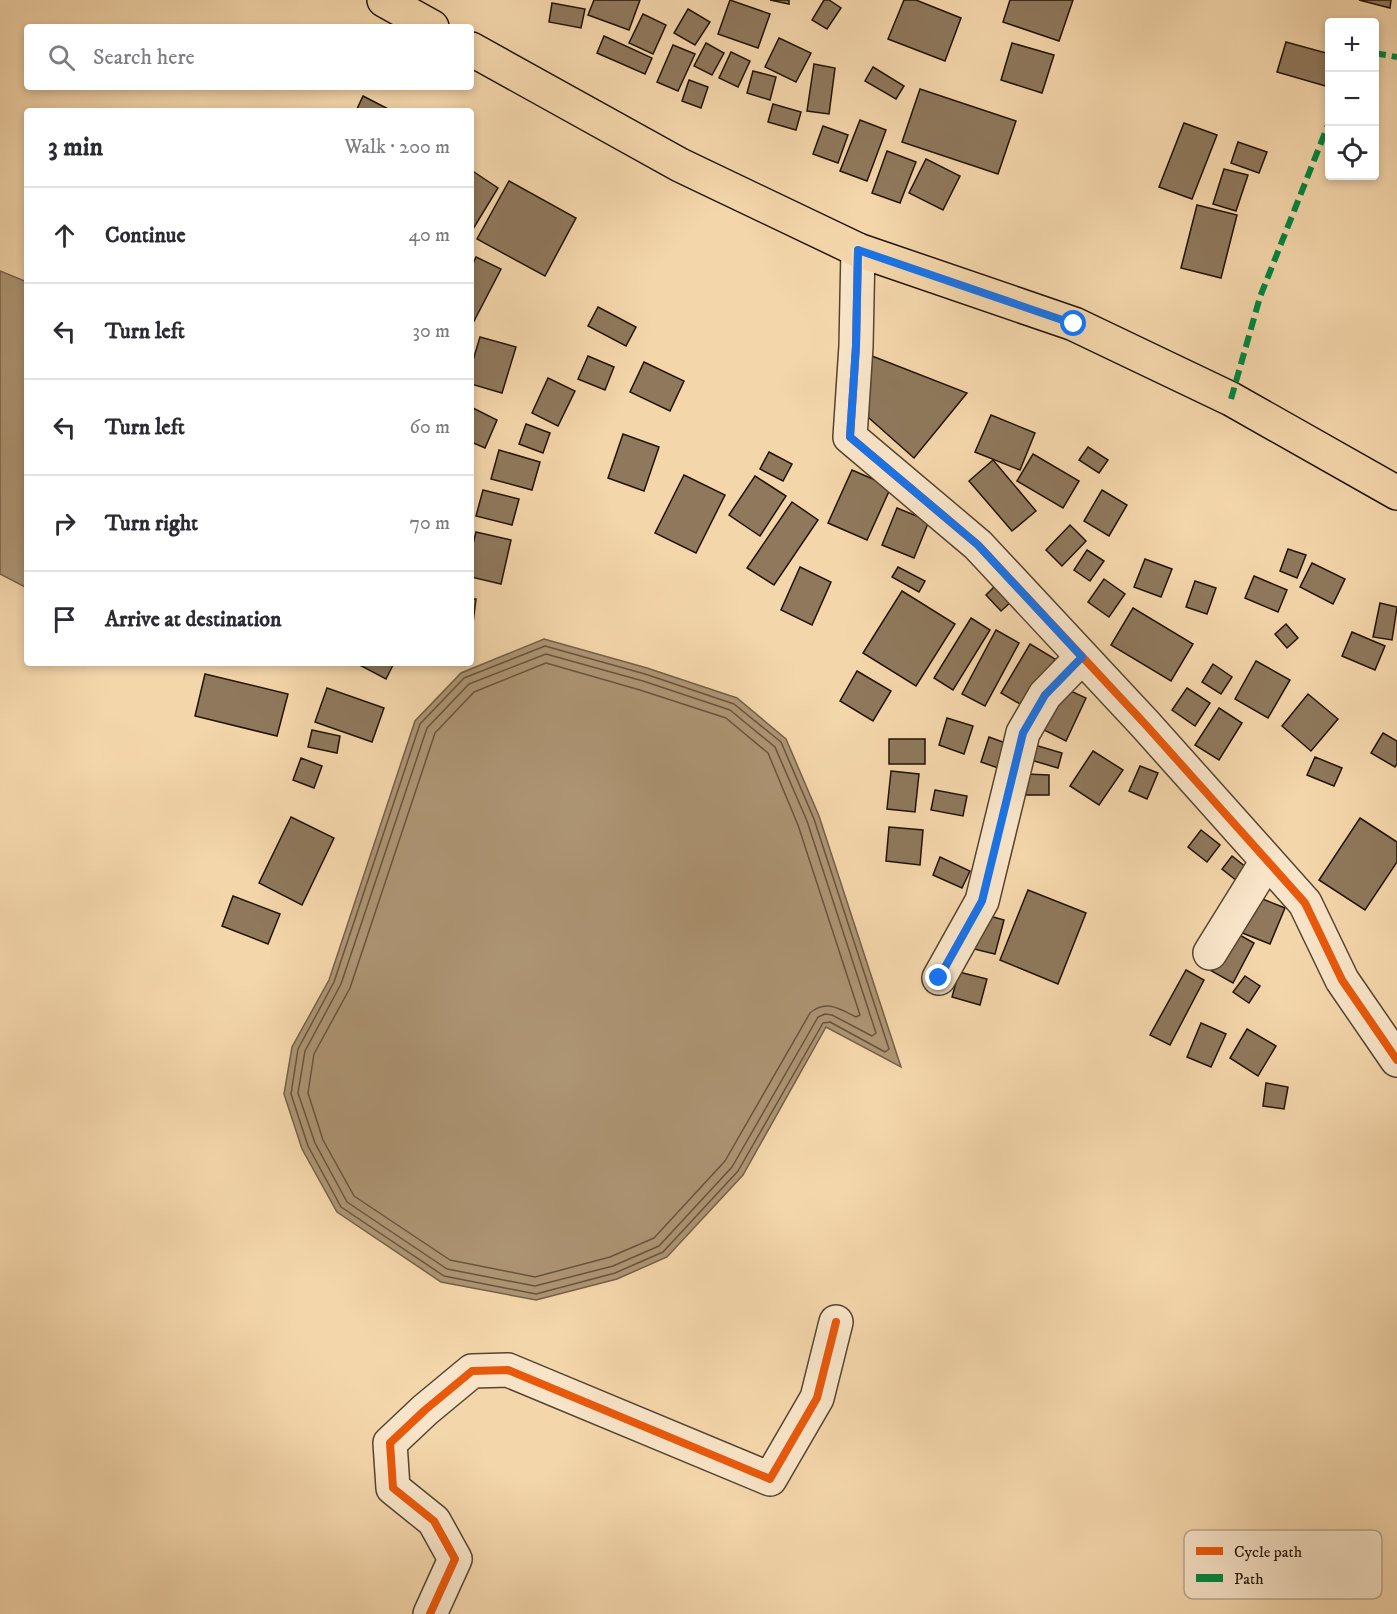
<!DOCTYPE html>
<meta charset="utf-8">
<style>
:root{--surface:#fff;--page:#f7f7f7;--text:#2b2b33;--muted:#7c7c81;--line:#e1e1e2}
body{margin:0;font-family:"IM FELL DW Pica",serif;background:var(--page);color:var(--text)}
.controls{position:absolute;right:18px;top:18px;display:grid;overflow:hidden;border-radius:6px;box-shadow:0 3px 9px #0003}
.controls button{width:54px;height:54px;display:grid;place-items:center;padding:0;border:0;border-bottom:2px solid var(--line);background:var(--surface);color:var(--text);font:30px sans-serif}
.stop{position:absolute;width:18px;height:18px;margin:-14px;border:4px solid #1a73e8;border-radius:50%;background:#fff}
.stop.end{background:#1a73e8;border-color:#fff;box-shadow:0 2px 6px #0008}
.list{margin:0;padding:0;list-style:none}
h2{display:flex;justify-content:space-between;align-items:center;height:78px;margin:0;padding:0 24px;font-size:26px}
h2 small{font-size:20px;font-weight:400;color:var(--muted)}
.list li{display:grid;grid-template-columns:39px 1fr auto;gap:18px;align-items:center;box-sizing:border-box;height:96px;padding:0 24px;border-top:2px solid var(--line)}
.list b{display:block;font-size:22px;white-space:nowrap}
.list em{font-size:20px;font-style:normal;color:var(--muted)}
.icon{flex:none;width:33px;height:33px;fill:none;stroke:currentColor;stroke-width:2;stroke-linecap:round;stroke-linejoin:round}
.map{position:relative;flex:none;width:1397px;height:1614px;overflow:hidden}
.search{position:absolute;background:var(--surface);box-shadow:0 3px 9px #0003;left:24px;top:24px;width:450px;height:66px;display:flex;align-items:center;gap:15px;box-sizing:border-box;padding:0 21px;border-radius:6px;color:var(--muted);font-size:22px}
.panel{position:absolute;background:var(--surface);box-shadow:0 3px 9px #0003;left:24px;top:108px;width:450px;height:558px;border-radius:6px}
.map>svg:first-child{display:block}
</style>
<div class="map">
<svg width="1397" height="1614" viewBox="0 0 1397 1614">
<rect width="100%" height="100%" fill="#f4d6ab"/>
<filter id="stains"><feTurbulence type="fractalNoise" baseFrequency=".00333" numOctaves="4"/><feColorMatrix values="0 0 0 0 .2 0 0 0 0 .09 0 0 0 0 .02 0 0 0 .5 -.17"/></filter>
<radialGradient id="worn" r=".72"><stop offset=".6" stop-color="#630" stop-opacity="0"/><stop offset="1" stop-color="#630" stop-opacity=".3"/></radialGradient>
<!-- water -->
<g fill="#ad9473" stroke="#756048" stroke-width="1.5">
<polygon points="0,271 27,282 27,588 0,574"/>
<polygon points="544,639 647,668 737,698 786,739 819,816 901,1067 826,1027 743,1175 667,1257 617,1279 536,1300 441,1282 337,1212 302,1149 284,1094 292,1047 329,980 415,721 461,673"/>
</g>
<g fill="none" stroke-linecap="round" stroke-linejoin="round">
<!-- shore -->
<g stroke="#68543d" stroke-width="1.5">
<polygon points="545,646 645,674 734,704 781,742 814,819 889,1049 885,1052 830,1022 823,1023 738,1171 663,1252 615,1273 536,1294 444,1276 341,1207 308,1146 291,1094 298,1049 334,982 420,724 464,678"/>
<polygon points="546,654 643,681 730,710 775,747 807,821 876,1033 872,1036 832,1015 825,1014 818,1017 732,1167 659,1246 613,1266 535,1286 447,1269 347,1202 315,1143 298,1093 305,1051 341,984 427,728 469,684"/>
<path d="M546,663L640,690L726,718L768,753L798,825L860,1015L856,1017C840,1009 826,999 810,1013L725,1161L654,1238L610,1257L535,1277L450,1260L354,1196L323,1140L308,1093L314,1054L350,988L435,733L474,692Z"/>
</g>
</g>
<!-- building -->
<g fill="#8f785c" stroke="#221307" stroke-width="1.5">
<polygon points="594,0 640,0 629,30 588,15"/>
<polygon points="730,0 770,14 758,48 718,34"/>
<polygon points="770,0 789,0 789,4"/>
<polygon points="824,0 829,0 841,8 827,29 812,20"/>
<polygon points="904,0 916,0 961,18 945,61 888,39"/>
<polygon points="1010,0 1073,0 1059,41 1003,22"/>
<polygon points="1359,0 1391,0 1390,8"/>
<polygon points="552,3 585,9 581,28 549,22"/>
<polygon points="688,9 710,22 695,45 674,33"/>
<polygon points="643,14 666,25 653,54 629,43"/>
<polygon points="604,36 652,58 645,74 597,53"/>
<polygon points="779,38 811,53 796,82 765,67"/>
<polygon points="1286,42 1330,54 1329,87 1277,72"/>
<polygon points="706,43 724,53 712,75 694,66"/>
<polygon points="1012,43 1054,55 1042,93 1001,80"/>
<polygon points="673,45 695,54 678,91 657,82"/>
<polygon points="731,52 750,61 738,87 719,78"/>
<polygon points="814,64 835,68 829,114 807,111"/>
<polygon points="873,67 904,86 896,99 865,81"/>
<polygon points="753,71 776,77 770,100 747,93"/>
<polygon points="689,80 708,87 701,108 682,101"/>
<polygon points="920,89 1016,121 998,174 902,142"/>
<polygon points="363,96 392,111 356,111"/>
<polygon points="773,104 801,112 796,130 768,122"/>
<polygon points="860,120 886,130 867,181 840,171"/>
<polygon points="1184,123 1217,135 1192,199 1159,187"/>
<polygon points="823,126 848,135 838,163 813,154"/>
<polygon points="1238,142 1267,152 1259,173 1231,163"/>
<polygon points="887,151 916,162 900,203 872,193"/>
<polygon points="926,159 960,176 943,210 909,193"/>
<polygon points="1224,169 1248,175 1236,211 1213,204"/>
<polygon points="471,170 498,188 473,229 471,228"/>
<polygon points="509,181 576,218 545,276 477,239"/>
<polygon points="1197,205 1237,215 1221,278 1181,268"/>
<polygon points="476,257 501,269 473,323 471,322 471,268"/>
<polygon points="598,307 636,327 626,346 588,326"/>
<polygon points="480,337 516,347 502,393 471,384 471,367"/>
<polygon points="588,356 614,367 605,390 578,379"/>
<polygon points="872,356 967,393 914,458 860,410"/>
<polygon points="644,362 684,381 670,411 630,392"/>
<polygon points="548,378 575,391 558,426 532,413"/>
<polygon points="471,407 497,420 485,448 471,442"/>
<polygon points="991,415 1035,433 1020,470 975,452"/>
<polygon points="526,424 550,433 543,453 519,444"/>
<polygon points="623,434 659,447 644,491 608,478"/>
<polygon points="1088,447 1108,460 1099,473 1079,460"/>
<polygon points="499,450 540,462 532,490 491,479"/>
<polygon points="769,452 792,464 783,481 760,469"/>
<polygon points="1033,454 1079,481 1063,508 1017,481"/>
<polygon points="993,460 1036,511 1012,531 969,481"/>
<polygon points="852,470 891,487 867,540 828,523"/>
<polygon points="684,475 725,495 696,553 655,533"/>
<polygon points="755,476 786,496 760,536 729,515"/>
<polygon points="483,490 519,499 512,525 476,516"/>
<polygon points="1102,490 1127,505 1109,536 1084,521"/>
<polygon points="792,502 818,520 774,585 747,568"/>
<polygon points="897,508 929,521 914,558 882,545"/>
<polygon points="1070,525 1086,541 1062,566 1046,550"/>
<polygon points="476,532 511,540 501,584 471,577 471,552"/>
<polygon points="1288,549 1306,555 1297,578 1280,571"/>
<polygon points="1087,550 1104,561 1090,581 1074,570"/>
<polygon points="1145,559 1172,569 1161,597 1134,587"/>
<polygon points="1312,563 1345,579 1333,604 1300,587"/>
<polygon points="800,567 831,582 812,625 781,610"/>
<polygon points="898,567 925,581 919,592 892,577"/>
<polygon points="1254,576 1287,590 1278,612 1245,598"/>
<polygon points="1104,579 1125,594 1109,617 1088,602"/>
<polygon points="1195,581 1216,588 1207,614 1186,607"/>
<polygon points="996,585 1012,601 1001,611 986,595"/>
<polygon points="902,591 955,624 916,686 863,653"/>
<polygon points="471,599 476,599 473,623 471,623"/>
<polygon points="1380,603 1397,607 1392,640 1373,637"/>
<polygon points="1133,608 1193,644 1171,681 1111,645"/>
<polygon points="971,618 990,630 953,690 934,678"/>
<polygon points="1286,624 1298,638 1287,648 1275,634"/>
<polygon points="996,630 1019,643 985,706 962,694"/>
<polygon points="1352,632 1385,646 1375,670 1342,656"/>
<polygon points="1030,644 1055,659 1027,708 1001,693"/>
<polygon points="1256,661 1290,680 1268,718 1235,699"/>
<polygon points="356,663 394,663 386,679"/>
<polygon points="1213,664 1232,677 1221,694 1202,682"/>
<polygon points="857,671 891,691 873,721 840,701"/>
<polygon points="205,674 288,694 277,736 195,716"/>
<polygon points="1062,687 1086,698 1066,741 1042,729"/>
<polygon points="327,688 384,708 372,742 315,722"/>
<polygon points="1187,688 1210,703 1195,726 1172,710"/>
<polygon points="1308,694 1338,719 1311,751 1282,726"/>
<polygon points="1219,708 1242,723 1219,760 1195,745"/>
<polygon points="947,718 973,726 964,754 939,745"/>
<polygon points="312,730 340,736 337,753 308,747"/>
<polygon points="1383,733 1397,741 1397,764 1395,767 1371,753"/>
<polygon points="989,737 1011,745 1004,770 981,762"/>
<rect x="889" y="739" width="36" height="25"/>
<polygon points="1028,743 1062,753 1058,768 1024,758"/>
<polygon points="1093,751 1123,770 1099,805 1070,786"/>
<polygon points="1315,757 1342,768 1334,786 1307,775"/>
<polygon points="301,758 322,766 314,788 293,780"/>
<polygon points="1140,766 1158,773 1147,799 1129,791"/>
<polygon points="891,771 919,774 915,812 887,809"/>
<polygon points="1026,774 1049,775 1049,795 1026,795"/>
<polygon points="935,790 967,796 963,816 931,810"/>
<polygon points="291,817 334,838 302,905 259,883"/>
<polygon points="1360,818 1397,842 1397,862 1365,910 1319,880"/>
<polygon points="889,827 923,830 920,865 886,861"/>
<polygon points="1201,830 1220,845 1207,862 1188,847"/>
<polygon points="1232,856 1247,868 1237,881 1222,869"/>
<polygon points="940,857 970,871 962,888 933,875"/>
<polygon points="1028,890 1086,913 1058,984 1000,960"/>
<polygon points="233,896 280,914 268,944 222,926"/>
<polygon points="1255,896 1285,908 1270,944 1240,932"/>
<polygon points="979,913 1004,920 995,954 970,948"/>
<polygon points="1229,929 1254,943 1233,983 1208,969"/>
<polygon points="1186,970 1204,980 1170,1045 1150,1035"/>
<polygon points="959,972 987,979 980,1005 952,997"/>
<polygon points="1245,976 1260,986 1249,1003 1233,992"/>
<polygon points="1201,1023 1226,1034 1211,1067 1187,1057"/>
<polygon points="1247,1029 1276,1046 1258,1076 1230,1058"/>
<polygon points="1266,1083 1288,1087 1284,1109 1263,1106"/>
</g>
<g fill="none" stroke-linecap="round" stroke-linejoin="round">
<!-- minor casing -->
<g stroke="#564430" stroke-width="36">
<g id="minor">
<polyline points="858,250 856,346 850,437 978,545 1145,724 1305,903 1342,980 1397,1060"/>
<polyline points="1210,953 1267,861"/>
<polyline points="939,978 982,901 1023,733 1045,695 1082,657"/>
<polyline points="430,1614 455,1559 434,1521 393,1488 390,1443 425,1410 472,1371 508,1370 770,1479 817,1398 836,1322"/>
</g>
</g>
<!-- major casing -->
<g stroke="#221307" stroke-width="36">
<g id="major">
<polyline points="384,0 432,27"/>
<polyline points="471,49 680,165 858,250 1074,324 1231,399 1397,493"/>
</g>
</g>
<!-- minor -->
<use href="#minor" stroke="#f8e4c8" stroke-width="33"/>
<!-- major -->
<use href="#major" stroke="#f4d6ab" stroke-width="33"/>
<!-- quiet -->
<g stroke="#00873e" stroke-width="6" stroke-dasharray="12 6" stroke-linecap="butt">
<polyline points="1374,53 1397,57"/>
<polyline points="1231,399 1260,297 1330,120"/>
</g>
<!-- cycleway casing -->
<g stroke="#f8e4c8" stroke-width="11">
<g id="cycleway">
<polyline points="858,250 856,346 850,437 978,545 1145,724 1305,903 1342,980 1397,1060"/>
<polyline points="430,1614 455,1559 434,1521 393,1488 390,1443 425,1410 472,1371 508,1370 770,1479 817,1398 836,1322"/>
</g>
</g>
<!-- cycleway -->
<use href="#cycleway" stroke="#e8590c" stroke-width="8"/>
</g>
<g fill="none" stroke-linecap="round" stroke-linejoin="round">
<!-- route -->
<polyline stroke="#1a73e8" stroke-width="8" points="939,978 982,901 1023,733 1045,695 1082,657 978,545 850,437 856,346 858,250 1074,324"/>
</g>
<!-- legend -->
<rect x="1184" y="1530" width="198" height="69" rx="9" fill="#f8e4c8" stroke="#b8a58e" stroke-width="1.5"/>
<rect x="1196" y="1547" width="27" height="8" fill="#e8590c"/>
<rect x="1196" y="1574" width="27" height="8" fill="#00873e"/>
<g font-size="16" fill="#221307">
<text x="1234" y="1557">Cycle path</text>
<text x="1234" y="1584">Path</text>
</g>
<rect width="100%" height="100%" filter="url(#stains)"/>
<rect width="100%" height="100%" fill="url(#worn)"/>
</svg>
<div class="controls">
<button>+</button>
<button>−</button>
<button><svg class="icon" aria-label="locate" viewBox="0 0 24 24"><circle cx="12" cy="12" r="6"/><path d="M12 2v4M12 18v4M2 12h4M18 12h4"/></svg></button>
</div>
<div class="stop" style="left:1074px;top:324px"></div>
<div class="stop end" style="left:939px;top:978px"></div>
<div class="search"><svg class="icon" aria-label="search" viewBox="0 0 24 24"><circle cx="10" cy="10" r="6"/><path d="M15 15l6 6"/></svg>Search here</div>
<section class="panel">
<h2>3 min<small>Walk · 200 m</small></h2>
<ul class="list">
<li><svg class="icon" aria-label="ahead" viewBox="0 0 24 24"><path d="M12 20V5M6 11l6-6 6 6"/></svg><div><b>Continue</b></div><em>40 m</em></li>
<li><svg class="icon" aria-label="left" viewBox="0 0 24 24"><path d="M17 20v-9H6M10 6l-5 5 5 5"/></svg><div><b>Turn left</b></div><em>30 m</em></li>
<li><svg class="icon" aria-label="left" viewBox="0 0 24 24"><path d="M17 20v-9H6M10 6l-5 5 5 5"/></svg><div><b>Turn left</b></div><em>60 m</em></li>
<li><svg class="icon" aria-label="right" viewBox="0 0 24 24"><path d="M7 20v-9h11M14 6l5 5-5 5"/></svg><div><b>Turn right</b></div><em>70 m</em></li>
<li><svg class="icon" aria-label="arrive" viewBox="0 0 24 24"><path d="M6 21V4h12l-3 4 3 4H6"/></svg><div><b>Arrive at destination</b></div></li>
</ul>
</section>
</div>
